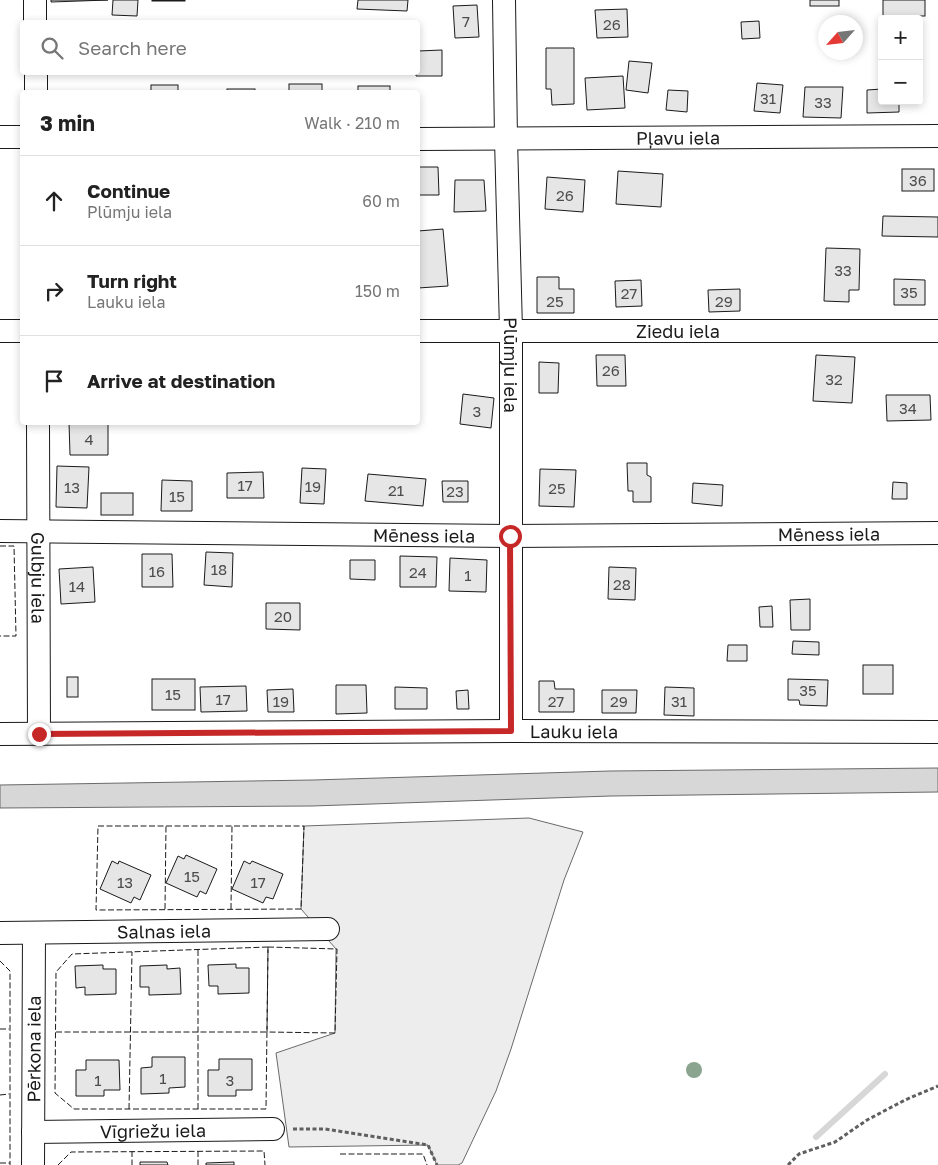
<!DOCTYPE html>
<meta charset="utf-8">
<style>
:root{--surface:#fff;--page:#f6f6f6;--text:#222;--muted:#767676;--line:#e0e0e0}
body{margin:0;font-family:"Golos Text",sans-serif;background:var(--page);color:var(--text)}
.controls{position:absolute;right:15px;top:15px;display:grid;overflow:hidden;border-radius:5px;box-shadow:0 2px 8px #0003}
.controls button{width:45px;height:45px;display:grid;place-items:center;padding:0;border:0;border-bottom:1px solid var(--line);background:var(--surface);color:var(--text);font:25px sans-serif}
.compass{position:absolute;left:818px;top:15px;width:45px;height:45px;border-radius:50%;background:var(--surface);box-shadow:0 2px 8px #0003;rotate:243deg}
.stop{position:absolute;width:15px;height:15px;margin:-11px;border:4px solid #c62828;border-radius:50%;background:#fff}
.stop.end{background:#c62828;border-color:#fff;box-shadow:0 1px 5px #0008}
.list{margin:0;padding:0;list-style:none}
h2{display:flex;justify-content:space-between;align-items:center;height:65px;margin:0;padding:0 20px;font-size:21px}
h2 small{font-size:16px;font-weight:400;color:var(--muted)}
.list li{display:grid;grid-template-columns:32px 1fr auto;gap:15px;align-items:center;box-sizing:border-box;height:90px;padding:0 20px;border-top:1px solid var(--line)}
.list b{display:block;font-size:19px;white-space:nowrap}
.list p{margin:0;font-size:16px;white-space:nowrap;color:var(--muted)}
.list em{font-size:16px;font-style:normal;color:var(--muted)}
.icon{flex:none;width:28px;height:28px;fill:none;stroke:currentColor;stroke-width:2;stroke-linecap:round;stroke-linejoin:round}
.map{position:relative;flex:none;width:938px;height:1165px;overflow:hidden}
.search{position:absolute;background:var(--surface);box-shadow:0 2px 8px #0003;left:20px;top:20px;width:400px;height:55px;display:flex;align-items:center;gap:12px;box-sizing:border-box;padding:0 18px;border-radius:5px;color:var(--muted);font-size:19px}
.panel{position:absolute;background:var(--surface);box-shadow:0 2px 8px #0003;left:20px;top:90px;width:400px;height:335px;border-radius:5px}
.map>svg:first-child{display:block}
</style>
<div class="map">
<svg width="938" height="1165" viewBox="0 0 938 1165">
<rect width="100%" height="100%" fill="#fff"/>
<!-- built -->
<polygon fill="#ededed" stroke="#6a6a6a" points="529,818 583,832 564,880 511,1049 496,1091 462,1163 458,1165 437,1165 428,1145 289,1147 276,1053 335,1033 336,949 301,909 304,826"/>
<!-- water -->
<polygon fill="#d7d7d7" stroke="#6a6a6a" points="938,768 938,792 611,796 312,806 0,808 0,785 313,780 610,771"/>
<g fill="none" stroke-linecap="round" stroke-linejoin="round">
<!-- stream -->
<polyline stroke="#d7d7d7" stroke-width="6" points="816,1137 885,1074"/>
</g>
<!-- building -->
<g fill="#e6e6e6" stroke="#1a1a1a">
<polygon points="51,0 108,0 51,2"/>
<polygon points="113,0 138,0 137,16 112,15"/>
<rect x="152" y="0" width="33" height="1"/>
<polygon points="358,0 408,0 407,11 357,9"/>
<rect x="810" y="0" width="29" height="6"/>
<rect x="883" y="0" width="42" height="16"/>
<polygon points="477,5 479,37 455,38 453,6"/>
<polygon points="627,9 628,37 597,38 595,10"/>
<polygon points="759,21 760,38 742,39 741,22"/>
<polygon points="546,48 574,48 574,104 552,105 551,89 546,89"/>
<polygon points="442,50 442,76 416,76 416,72 418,72 418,51"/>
<polygon points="629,61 652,63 648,93 626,90"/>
<polygon points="623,76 625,108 587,110 585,78"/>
<polygon points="757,83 783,85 780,113 754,111"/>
<rect x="289" y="84" width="33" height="8"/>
<rect x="151" y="85" width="27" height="7"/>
<rect x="358" y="86" width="32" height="6"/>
<polygon points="805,87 843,87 841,118 803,117"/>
<rect x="227" y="89" width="28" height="3"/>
<polygon points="882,89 882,101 899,101 899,112 867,113 867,90"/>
<polygon points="668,90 688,91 687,112 666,110"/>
<polygon points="418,167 438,167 439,195 418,195"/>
<rect x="902" y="169" width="32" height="22"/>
<polygon points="618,171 663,174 661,207 616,204"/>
<polygon points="547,177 585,180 583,212 545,209"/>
<polygon points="455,180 484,180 486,211 454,212"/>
<polygon points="883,216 938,217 938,237 882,236"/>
<polygon points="443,229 448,286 418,288 418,231"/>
<polygon points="826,248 860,249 859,290 849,290 849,302 824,301"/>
<polygon points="537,277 559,277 559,289 574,289 574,313 537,313"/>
<polygon points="894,279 925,280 925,305 894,305"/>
<polygon points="641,280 642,306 616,307 615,281"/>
<polygon points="740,289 740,311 709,312 708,290"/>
<polygon points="596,355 625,355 626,386 597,386"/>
<polygon points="816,355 855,357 852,403 813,401"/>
<polygon points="539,362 559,363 558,393 539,393"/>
<polygon points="463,394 494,398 491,428 460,424"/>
<polygon points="886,395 930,395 931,420 887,421"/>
<polygon points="69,422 108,422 108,455 70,455"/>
<polygon points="627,463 647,463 647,475 651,477 651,502 633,502 633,491 628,491"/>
<polygon points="57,466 89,467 87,508 56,507"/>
<polygon points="302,468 326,469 324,504 300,503"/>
<polygon points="540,469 576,470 574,507 539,506"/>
<polygon points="263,472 264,498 227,498 227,473"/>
<polygon points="368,474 426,479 423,506 365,501"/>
<polygon points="162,480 192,481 192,511 161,511"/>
<polygon points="442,481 468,481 468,502 443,502"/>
<polygon points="893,482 907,483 907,499 892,499"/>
<polygon points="693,483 723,485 722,506 692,503"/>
<rect x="101" y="493" width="32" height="22"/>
<polygon points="206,552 233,553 232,587 204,585"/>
<polygon points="142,554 172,554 173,587 142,587"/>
<polygon points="400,556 437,557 436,587 400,587"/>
<polygon points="450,558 487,560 486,592 449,591"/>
<polygon points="350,560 375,560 375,580 350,579"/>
<polygon points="93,567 95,602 61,604 59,569"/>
<polygon points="609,567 636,568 635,600 608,599"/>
<polygon points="810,599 810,630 791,630 790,600"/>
<polygon points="266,603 300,603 300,630 266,629"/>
<polygon points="772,606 773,627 760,627 759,607"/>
<polygon points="793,641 819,642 819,655 792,654"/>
<polygon points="728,645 747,645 747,661 727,661"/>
<rect x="863" y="665" width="30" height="29"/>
<rect x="67" y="677" width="11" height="20"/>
<rect x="152" y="679" width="43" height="31"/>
<polygon points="788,679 828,680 827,706 800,705 799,700 788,700"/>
<polygon points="539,681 554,681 555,689 574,689 574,712 539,712"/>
<polygon points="336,685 366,685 367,713 336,714"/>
<polygon points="246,686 247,711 201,712 200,687"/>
<polygon points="395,687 427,688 427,709 395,709"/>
<polygon points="665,687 694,688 694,716 664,715"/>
<polygon points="293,689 294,712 268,712 267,690"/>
<polygon points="468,690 469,709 457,709 456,691"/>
<polygon points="602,690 637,690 636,713 602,713"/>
<polygon points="186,855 217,869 206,894 200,891 197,897 166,883 178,856 184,859"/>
<polygon points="112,861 118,864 119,861 151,875 140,900 134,897 131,903 100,889"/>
<polygon points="244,861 250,864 252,861 283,874 273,899 266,897 263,903 232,889"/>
<polygon points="236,964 236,968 249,968 249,993 218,994 218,986 209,986 208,965"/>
<polygon points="103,965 103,969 116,969 116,994 85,995 85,987 76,988 75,966"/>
<polygon points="167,965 167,969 180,968 181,994 149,995 149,987 140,987 140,966"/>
<polygon points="152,1057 185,1057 185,1087 169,1088 169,1093 141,1094 141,1068 152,1067"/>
<polygon points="219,1059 252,1059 252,1090 236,1090 236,1096 208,1096 208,1070 219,1070"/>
<polygon points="86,1060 119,1060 120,1090 104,1090 104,1096 76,1096 76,1070 86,1070"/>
<polygon points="140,1162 167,1162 168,1165 140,1165"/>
<polygon points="234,1162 234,1165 206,1165 206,1163"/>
</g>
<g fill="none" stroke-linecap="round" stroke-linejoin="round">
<!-- minor casing -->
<g stroke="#1a1a1a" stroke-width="24">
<g id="minor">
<polyline points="35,0 35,22"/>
<path id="s1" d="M504,0L506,139L511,330V731"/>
<polyline points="36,72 36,92"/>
<polyline points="0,137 22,137"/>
<path id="s2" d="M418,139L938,136"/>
<polyline points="0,331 22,331"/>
<path id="s3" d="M418,331H938"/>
<path id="s4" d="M38,422L39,734"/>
<path id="s5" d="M0,531L510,536L938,533"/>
<path id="s6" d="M0,734L511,731L938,732"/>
<path id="s7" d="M0,933L328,929"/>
<path id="s8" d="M33,1132L273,1129"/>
<path id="s9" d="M33,1165L34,933"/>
</g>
</g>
<!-- path -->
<g stroke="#5f5f5f" stroke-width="3" stroke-dasharray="4 2.5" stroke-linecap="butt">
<polyline points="293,1129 325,1129 428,1145 437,1165"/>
<polyline points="788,1165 799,1154 835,1142 867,1120 905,1100 938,1086"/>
</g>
<!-- minor -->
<use href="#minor" stroke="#fff" stroke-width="22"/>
<!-- fence -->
<g stroke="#1a1a1a" stroke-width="1" stroke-dasharray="6 2.5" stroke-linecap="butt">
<polyline points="0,546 14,546 16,636 0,636"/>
<polygon points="98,826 304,826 301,909 96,910"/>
<polyline points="165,909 166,826"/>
<polyline points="231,909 232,826"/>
<polygon points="268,947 266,1109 74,1109 55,1093 56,972 72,954"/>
<polygon points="268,947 337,949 335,1033 267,1032"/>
<polyline points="198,950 198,1109"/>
<polyline points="0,961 10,971 10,1165"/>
<polyline points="0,1029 9,1029"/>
<polyline points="56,1032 267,1032"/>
<polyline points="0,1095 9,1094"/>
<polyline points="129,1109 132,952"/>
<polyline points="132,1151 132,1165"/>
<polyline points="198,1151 198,1165"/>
<polyline points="340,1154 423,1154 427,1165"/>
<polyline points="0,1163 10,1163"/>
<polyline points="58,1165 71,1152 264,1151 265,1165"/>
</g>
</g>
<!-- trees -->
<circle fill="#8aa48f" cx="694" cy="1070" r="8"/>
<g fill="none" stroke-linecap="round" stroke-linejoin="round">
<!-- route -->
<polyline stroke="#c62828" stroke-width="6" points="39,734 511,731 510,536"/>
</g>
<g text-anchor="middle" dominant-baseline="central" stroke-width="4" stroke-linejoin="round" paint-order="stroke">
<!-- number labels -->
<g font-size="15" fill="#4d4d4d">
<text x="466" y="21">7</text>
<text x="612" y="24">26</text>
<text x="768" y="98">31</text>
<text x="823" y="102">33</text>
<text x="918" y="180">36</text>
<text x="565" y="195">26</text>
<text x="843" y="270">33</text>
<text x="909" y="292">35</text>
<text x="629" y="293">27</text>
<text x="555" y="301">25</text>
<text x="724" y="301">29</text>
<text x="611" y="370">26</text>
<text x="834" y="379">32</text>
<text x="908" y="408">34</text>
<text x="477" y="411">3</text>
<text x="89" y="439">4</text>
<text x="245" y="485">17</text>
<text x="313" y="486">19</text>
<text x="72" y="487">13</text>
<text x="557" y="488">25</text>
<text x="396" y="490">21</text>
<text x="455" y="491">23</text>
<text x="177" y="496">15</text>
<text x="219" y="569">18</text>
<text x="157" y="571">16</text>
<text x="418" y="572">24</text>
<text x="468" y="575">1</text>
<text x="622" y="584">28</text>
<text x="77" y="586">14</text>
<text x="283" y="616">20</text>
<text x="808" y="690">35</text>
<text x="173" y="694">15</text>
<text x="223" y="699">17</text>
<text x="281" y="701">19</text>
<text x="556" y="701">27</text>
<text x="619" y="701">29</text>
<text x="679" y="701">31</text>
<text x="192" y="876">15</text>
<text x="125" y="882">13</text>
<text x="258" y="882">17</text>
<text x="163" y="1078">1</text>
<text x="98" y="1080">1</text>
<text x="230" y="1080">3</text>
</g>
<!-- street labels -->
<g font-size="18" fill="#1a1a1a" stroke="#fff">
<text stroke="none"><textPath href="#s2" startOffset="260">Pļavu iela</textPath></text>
<text stroke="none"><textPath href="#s3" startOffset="260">Ziedu iela</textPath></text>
<text stroke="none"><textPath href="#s1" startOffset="365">Plūmju iela</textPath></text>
<text stroke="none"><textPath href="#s5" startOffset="829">Mēness iela</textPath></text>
<text stroke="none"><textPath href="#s5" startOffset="424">Mēness iela</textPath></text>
<text stroke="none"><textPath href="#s4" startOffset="156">Gulbju iela</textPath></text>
<text stroke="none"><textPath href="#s6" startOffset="574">Lauku iela</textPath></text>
<text stroke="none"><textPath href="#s7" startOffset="164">Salnas iela</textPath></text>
<text stroke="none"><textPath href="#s9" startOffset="116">Pērkona iela</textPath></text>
<text stroke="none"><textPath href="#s8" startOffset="120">Vīgriežu iela</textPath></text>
</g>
</g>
</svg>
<div class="controls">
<button>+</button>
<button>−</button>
</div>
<svg class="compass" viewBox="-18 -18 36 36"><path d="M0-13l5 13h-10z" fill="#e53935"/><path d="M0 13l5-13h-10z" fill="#767676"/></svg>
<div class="stop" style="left:510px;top:536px"></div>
<div class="stop end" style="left:39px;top:734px"></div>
<div class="search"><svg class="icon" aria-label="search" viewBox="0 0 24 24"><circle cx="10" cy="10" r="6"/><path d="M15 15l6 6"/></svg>Search here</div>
<section class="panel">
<h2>3 min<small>Walk · 210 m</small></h2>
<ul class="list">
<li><svg class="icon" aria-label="ahead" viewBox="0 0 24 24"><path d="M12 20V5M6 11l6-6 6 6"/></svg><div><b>Continue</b><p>Plūmju iela</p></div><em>60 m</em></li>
<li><svg class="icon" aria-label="right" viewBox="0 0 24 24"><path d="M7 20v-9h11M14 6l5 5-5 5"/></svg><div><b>Turn right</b><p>Lauku iela</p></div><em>150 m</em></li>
<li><svg class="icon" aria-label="arrive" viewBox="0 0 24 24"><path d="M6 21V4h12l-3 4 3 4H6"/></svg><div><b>Arrive at destination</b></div></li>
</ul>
</section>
</div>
